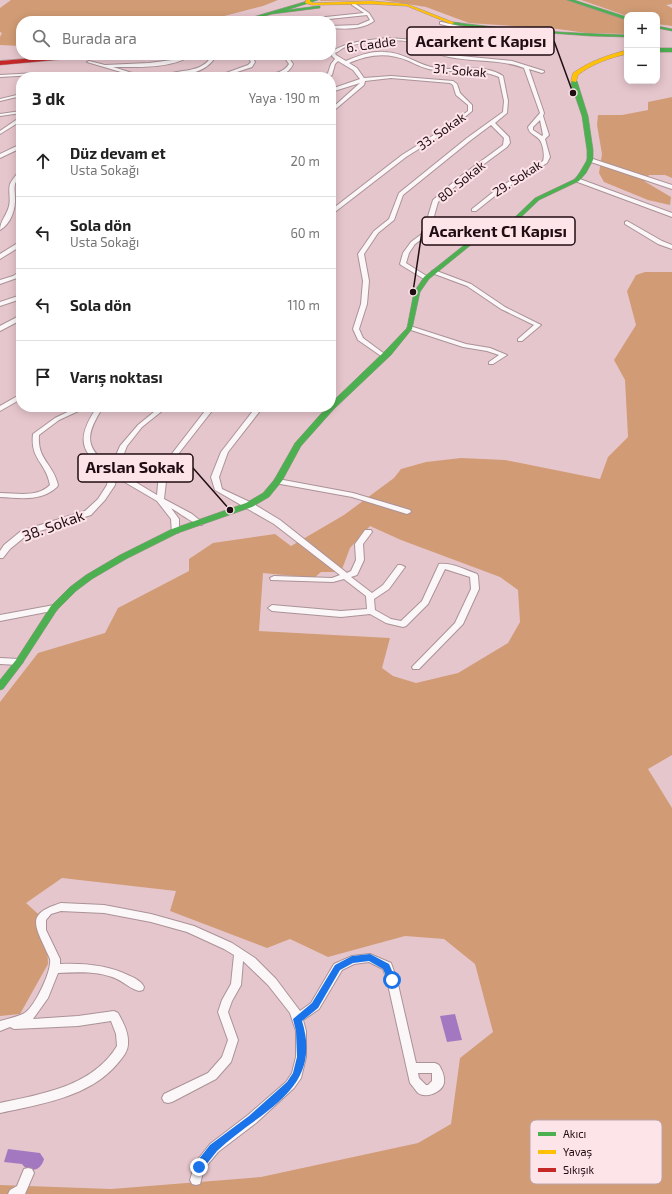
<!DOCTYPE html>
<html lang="tr">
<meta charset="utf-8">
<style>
:root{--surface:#fff;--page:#f2f2f2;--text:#222;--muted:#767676;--line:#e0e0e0}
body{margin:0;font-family:"Exo 2",sans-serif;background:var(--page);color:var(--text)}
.controls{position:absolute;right:12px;top:12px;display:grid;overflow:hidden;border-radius:8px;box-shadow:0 2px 10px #0003}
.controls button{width:36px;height:36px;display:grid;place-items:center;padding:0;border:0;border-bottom:1px solid var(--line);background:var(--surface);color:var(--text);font:20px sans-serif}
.stop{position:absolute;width:12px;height:12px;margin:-9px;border:3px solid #1a73e8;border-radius:50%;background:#fff}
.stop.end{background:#1a73e8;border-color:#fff;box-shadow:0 1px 4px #0008}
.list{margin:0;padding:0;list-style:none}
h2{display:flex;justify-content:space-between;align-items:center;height:52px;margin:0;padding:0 16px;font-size:17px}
h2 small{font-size:13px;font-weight:400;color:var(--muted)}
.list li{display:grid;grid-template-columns:26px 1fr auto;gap:12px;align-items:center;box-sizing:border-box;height:72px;padding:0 16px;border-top:1px solid var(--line)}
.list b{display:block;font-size:15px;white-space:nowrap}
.list p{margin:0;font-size:13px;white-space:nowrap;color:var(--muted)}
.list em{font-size:13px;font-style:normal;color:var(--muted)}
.icon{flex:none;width:22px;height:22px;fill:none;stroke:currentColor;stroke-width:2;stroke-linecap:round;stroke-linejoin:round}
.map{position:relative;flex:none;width:672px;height:1194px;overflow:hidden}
.search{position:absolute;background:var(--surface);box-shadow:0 2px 10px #0003;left:16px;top:16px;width:320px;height:44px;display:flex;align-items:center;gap:10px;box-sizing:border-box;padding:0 14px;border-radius:16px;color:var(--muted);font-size:15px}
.panel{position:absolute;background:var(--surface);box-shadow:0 2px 10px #0003;left:16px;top:72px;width:320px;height:340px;border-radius:16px}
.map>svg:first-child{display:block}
</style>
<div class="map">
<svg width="672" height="1194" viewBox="0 0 672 1194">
<rect width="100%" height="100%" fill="#e6c6cd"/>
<!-- forest -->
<g fill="#d19c75" fill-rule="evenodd">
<polygon points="11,0 278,0 263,6 205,21 21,21 21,46 0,45 0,37 2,33 0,32 0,8"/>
<polygon points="321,0 572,0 627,19 627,34 586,33 558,29 469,23 426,7 382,0 319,1"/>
<polygon points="581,0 672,0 672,4 666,5 672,8 672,26 657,24 657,15 627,16"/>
<polygon points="672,97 672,178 665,175 649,175 644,181 671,197 670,205 648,200 604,182 599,173 602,154 597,125 598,115 622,115 648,110 648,102"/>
<path d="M645,272H672V755L648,769L672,808V1194H0V1185L111,1189L261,1177L418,1143L451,1124L460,1058L493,1032L475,964L444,939L405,936L328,957L290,939L267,948L170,911L176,891L62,878L26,903L46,921L48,964L20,1014L0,1016V702L38,653L105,633L118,608L189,571V559L213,543L275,534L291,546L344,515L394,478L401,469L426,462L461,458L505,460L600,479L608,457L628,437L625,380L614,360L636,325L627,291L636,275ZM370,526L401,540L500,577L518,590L520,622L508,643L458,673L416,683L393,676L382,668L390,638L259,631L263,573L314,578L321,572H341L350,548Z"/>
</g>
<!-- water -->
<g fill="#a478c1">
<polygon points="455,1014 462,1040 447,1042 440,1016"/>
<path d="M8,1149L40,1153L44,1159C41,1171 29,1174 22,1164L4,1162Z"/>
</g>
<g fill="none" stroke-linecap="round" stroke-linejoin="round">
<!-- street casing -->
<g stroke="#aa9297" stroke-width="2">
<g id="street">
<path d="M352,3H354L369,13L374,21C362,30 345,29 331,28V26L358,25L370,20L367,15L310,21H295L297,20L364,13L352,5Z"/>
<path d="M442,22C464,27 486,34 508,28H510V30L502,32L507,33L511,38L506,40H463L460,46L463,49L462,51L476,53L480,49L484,50L477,55L459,53L457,52L459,49L456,46L459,40L448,38V36L462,38H506L504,35C482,33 462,30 440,24V22Z"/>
<path d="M389,38L415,40L433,49L450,55L512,61L544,71V72L542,73L529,69L544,113L543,116L549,135L545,139L550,157L547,163L501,191L476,211H472V209L497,189L543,161C545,156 543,143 539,139C534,134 529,134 528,127L540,113L524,68C500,59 474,62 449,57C436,55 425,47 412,42C399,38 356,42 343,48C340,50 338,52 335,53L336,55L346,61C358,56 371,51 384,52C402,52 415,63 431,67C454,73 483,62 503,76L508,101L507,113L495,123L509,137L510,143L507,147L461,181L438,202L429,234L415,244L409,253L406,263L428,277V279H424L401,265L400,264L403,253L411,242L423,233L433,200L457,179L503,145L504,138L491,125L471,140L403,195L394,220L378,233L364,254L369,281L367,304L359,329L363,338L386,355V357L384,358L358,340L353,329L361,304L363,281L358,254L374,231L389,219L399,193L467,138L503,112L504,101L499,77C478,68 456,73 435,70C425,69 417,65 409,61C388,52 369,54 349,63L357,68L364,78L391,76L453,81L457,84L460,93L472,105V111L449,130L406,157L331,215V210L402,155L445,128L468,111V105L456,95L453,85L450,83L391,78L365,81L364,85L331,113V109L360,83L331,92V89L360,79L353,70L338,61L335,64L332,75L328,77H323L328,73L331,64L335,59L332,56L331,52C348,41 369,40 389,38ZM540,120L543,135L542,136L533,130V127Z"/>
<path d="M186,55H191C173,69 135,67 113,67L145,77H138L87,62L89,61L105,65L149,63L172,60Z"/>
<path d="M212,55H216C208,74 179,77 161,77C176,68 203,75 212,55Z"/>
<polygon points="247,55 251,55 255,62 252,67 222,77 215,77 248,65 251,62"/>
<path d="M283,55H287L293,64C289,75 275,77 265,77C273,73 284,73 289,64Z"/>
<polygon points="37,73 37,74 35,75 0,77 0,75"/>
<polygon points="83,73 97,77 83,75 63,77"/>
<polygon points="21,94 21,96 0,101 0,99"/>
<polygon points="21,111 21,113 0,116 0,114"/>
<polygon points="19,118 21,118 21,121 0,134 0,131"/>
<polygon points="21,144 21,148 0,158 0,154"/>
<polygon points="590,158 672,185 672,189 588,161 587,160"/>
<path d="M21,170C21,177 17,179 15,184C14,188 15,193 15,197C16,208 11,224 0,230C0,221 7,215 9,206C11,200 8,190 10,184C12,180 16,175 19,171Z"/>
<polygon points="577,178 672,213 672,217 575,181 575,179"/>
<polygon points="627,221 662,241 672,245 672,249 658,244 625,224 625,222"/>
<polygon points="21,241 21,246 0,259 0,254"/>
<polygon points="434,270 471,284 505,307 541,325 522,341 518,341 518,339 534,325 501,309 467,286 432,273 432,271"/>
<polygon points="21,271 21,276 17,278 0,284 0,280 13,276"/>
<polygon points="21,295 21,299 0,306 0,302"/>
<polygon points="21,315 21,320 0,331 0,326"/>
<polygon points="410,326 466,344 490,348 507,355 493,364 489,364 489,362 499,355 487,351 463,347 408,329 407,328"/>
<polygon points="21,394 21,399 0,411 0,406"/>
<path d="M78,407H87L59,420L39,435C37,460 53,463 58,485L57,487C41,502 20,498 0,497V493C17,493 37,498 50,485C46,462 30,460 33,434L55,418Z"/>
<path d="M97,407H103C86,434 83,447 111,467L120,446L138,425L160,407H167L142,427L127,446L117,471L157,495L159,473L174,451L208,407H215L179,453L167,473L164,499L192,514L203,523L202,525C195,525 178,512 171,508L179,519V531L178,533H172L171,519L157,501L116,477L115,485L105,500L91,515L27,535L10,549L3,558H0V551L4,545L21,531L85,511L98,499L107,485L109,472C78,452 77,437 97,407Z"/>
<path d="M256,407H263L228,452L219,477L222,489L252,503L280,520L347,573L351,571L356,560L355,544L365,530H371L372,532L363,544L364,560L357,575L351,577L372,593L383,585L398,565H401L405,567L389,589L374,599L375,610L391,619L401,621L422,601L439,564C451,562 466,570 477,574L478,576L479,589L463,624L419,669H413L412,667L455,623L471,589L470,577L445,569L428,604L406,626L403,627L386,623L370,614L341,617L272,611L268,608L272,605L341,611L367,609L366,596L344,579L333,582L271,580L270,578L274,576L332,578L340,575L274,524L215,490L211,477L221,452Z"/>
<polygon points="275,479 278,479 353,493 410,510 411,512 407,514 352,497 275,483 274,481"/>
<polygon points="54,605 57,606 58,608 57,610 0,621 0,615"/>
<polygon points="0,658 19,659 23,662 19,665 0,664"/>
<path d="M61,903L104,905L151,914L194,926L232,943L255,958L276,979L300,1011L311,1003L334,964L352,956L370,954L391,963L397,980L416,1063H435L439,1065C442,1070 445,1076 444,1083C442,1092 427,1099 418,1093C415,1090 413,1086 410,1083L387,980L383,969L369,962L354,964L342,970L319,1009L303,1020L306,1031V1057L301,1078L294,1088L256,1123L218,1152L204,1169L200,1184L196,1185L192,1184L190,1180L195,1163L210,1144L248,1115L286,1082L292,1073L296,1057V1031L290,1013L268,985L243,961L241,985L232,1001L228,1012L238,1040L231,1062L216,1079L172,1102L168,1103L164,1102L162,1098L164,1094L208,1073L222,1057L228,1040L218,1012L222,1000L231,984L234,955L224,949L187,932L151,922L104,913L61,911L51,914L46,920V930L60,959V964C84,963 108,965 130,976C135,978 142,982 144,987L143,990L139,991C131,989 125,983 117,979C99,971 78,972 58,973L48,998L33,1019L78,1016L114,1011L118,1013C123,1022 129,1033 128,1044C128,1051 123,1057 118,1063C90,1097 41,1104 0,1113V1103C42,1094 93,1086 117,1046L116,1034L111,1021L78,1026L14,1029L10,1027L0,1031V1021C7,1019 21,1016 26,1012C35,1005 52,971 50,959C49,956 46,951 45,948C32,921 30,913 61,903ZM418,1073H432V1081L428,1085H426L419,1078Z"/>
<polygon points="28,1168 32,1169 34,1173 25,1194 8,1194 10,1190 17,1186 24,1169"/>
</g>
</g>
<!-- fast casing -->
<g stroke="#aa9297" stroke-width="1">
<g id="fast">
<polygon points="311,0 318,0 287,10 318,6 320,6 320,8 272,14 247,21 240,21"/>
<polygon points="567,0 574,0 627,17 627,20"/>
<path d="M453,22C510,30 569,33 627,35V37L591,36L480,28L451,24V23Z"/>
<polygon points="657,26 672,29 672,31 657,28"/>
<rect x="657" y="48" width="15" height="4"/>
<polygon points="572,80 577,81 588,116 593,150 593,160 586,173 579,181 539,200 516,222 472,244 429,279 420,292 412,329 391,355 334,409 301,446 282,481 269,497 252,507 178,533 126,559 92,579 76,591 57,610 22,664 3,689 0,690 0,680 16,660 51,606 70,587 86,575 120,555 172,529 246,503 263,493 274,480 295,443 327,407 331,407 331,403 385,351 407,328 414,292 424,277 468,242 512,220 535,198 575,179 580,172 587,160 587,150 582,116 571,84"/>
</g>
</g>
<!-- slow casing -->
<g stroke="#aa9297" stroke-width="1">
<g id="slow">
<polygon points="306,0 310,0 310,1 313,3 371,1 407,4 455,23 451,24 407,6 371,4 312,5 305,3"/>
<path d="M627,50V54C609,58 592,64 578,75L576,82L571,81L573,73C590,61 608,55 627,50Z"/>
</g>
</g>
<!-- jam casing -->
<g stroke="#aa9297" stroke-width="1">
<polygon id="jam" points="71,55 90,55 87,57 0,65 0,61"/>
</g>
<!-- street -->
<use href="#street" fill="#fbf6f8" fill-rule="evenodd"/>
<!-- fast -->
<use href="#fast" fill="#4caf50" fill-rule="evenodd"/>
<!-- slow -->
<use href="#slow" fill="#ffc107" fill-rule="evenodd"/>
<!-- jam -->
<use href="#jam" fill="#c62828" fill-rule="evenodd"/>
</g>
<!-- route -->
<path fill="#1a73e8" d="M370,954L389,964L396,980L395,983H389L383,969L369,961L353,963L340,970L318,1008L302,1021C324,1092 258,1111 217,1151C212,1157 207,1164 202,1170L199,1172L195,1170L194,1167L195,1164L210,1145L249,1116L287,1082L293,1073L297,1057L296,1031L293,1019L312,1003L335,965L352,956Z"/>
<g text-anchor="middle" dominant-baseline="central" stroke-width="4" stroke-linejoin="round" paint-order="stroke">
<!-- far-street labels -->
<g font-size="13" fill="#200d12" stroke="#fde4e9">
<text transform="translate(371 44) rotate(-8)">6. Cadde</text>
<text transform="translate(460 70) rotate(5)">31. Sokak</text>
<text transform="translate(441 131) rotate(-35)">33. Sokak</text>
<text transform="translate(517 178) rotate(-33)">29. Sokak</text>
<text transform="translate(461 181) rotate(-39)">80. Sokak</text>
</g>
<!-- street labels -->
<g font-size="15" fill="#200d12" stroke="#fde4e9">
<text transform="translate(53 525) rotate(-20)">38. Sokak</text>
</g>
</g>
<!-- legend -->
<rect x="530" y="1120" width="132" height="64" rx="6" fill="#fde4e9" stroke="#bba4a8" stroke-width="1"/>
<rect x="538" y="1132" width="18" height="4" fill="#4caf50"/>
<rect x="538" y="1150" width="18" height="4" fill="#ffc107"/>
<rect x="538" y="1168" width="18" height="4" fill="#c62828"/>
<g font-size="11" fill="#200d12">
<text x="563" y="1138">Akıcı</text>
<text x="563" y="1156">Yavaş</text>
<text x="563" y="1174">Sıkışık</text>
</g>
<!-- callouts -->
<path fill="none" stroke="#200d12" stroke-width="1.5" d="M573 93L554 41M413 292L422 231M230 510L193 468"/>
<g fill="#200d12" stroke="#fde4e9" stroke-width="1.5">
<circle cx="573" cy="93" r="4"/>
<circle cx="413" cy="292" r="4"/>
<circle cx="230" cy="510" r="4"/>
</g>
<g fill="#fde4e9" stroke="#200d12" stroke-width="1.5">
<rect x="407" y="27" width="147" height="28" rx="4"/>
<rect x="422" y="217" width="153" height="28" rx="4"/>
<rect x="78" y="454" width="115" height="28" rx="4"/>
</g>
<g font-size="16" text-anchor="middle" font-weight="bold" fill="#200d12">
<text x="481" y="47">Acarkent C Kapısı</text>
<text x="498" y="237">Acarkent C1 Kapısı</text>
<text x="135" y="473">Arslan Sokak</text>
</g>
</svg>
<div class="controls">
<button>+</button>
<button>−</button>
</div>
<div class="stop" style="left:392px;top:980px"></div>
<div class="stop end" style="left:199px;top:1167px"></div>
<div class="search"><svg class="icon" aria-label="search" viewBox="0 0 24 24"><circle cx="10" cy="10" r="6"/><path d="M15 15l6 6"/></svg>Burada ara</div>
<section class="panel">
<h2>3 dk<small>Yaya · 190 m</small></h2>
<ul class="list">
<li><svg class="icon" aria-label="ahead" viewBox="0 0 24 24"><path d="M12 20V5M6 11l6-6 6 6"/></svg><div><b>Düz devam et</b><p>Usta Sokağı</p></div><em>20 m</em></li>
<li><svg class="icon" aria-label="left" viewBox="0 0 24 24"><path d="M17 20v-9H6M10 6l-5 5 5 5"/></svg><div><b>Sola dön</b><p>Usta Sokağı</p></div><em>60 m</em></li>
<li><svg class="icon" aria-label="left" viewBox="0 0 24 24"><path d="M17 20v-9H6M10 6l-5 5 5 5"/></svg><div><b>Sola dön</b></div><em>110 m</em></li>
<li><svg class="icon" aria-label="arrive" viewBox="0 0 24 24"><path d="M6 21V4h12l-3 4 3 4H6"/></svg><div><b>Varış noktası</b></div></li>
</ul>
</section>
</div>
